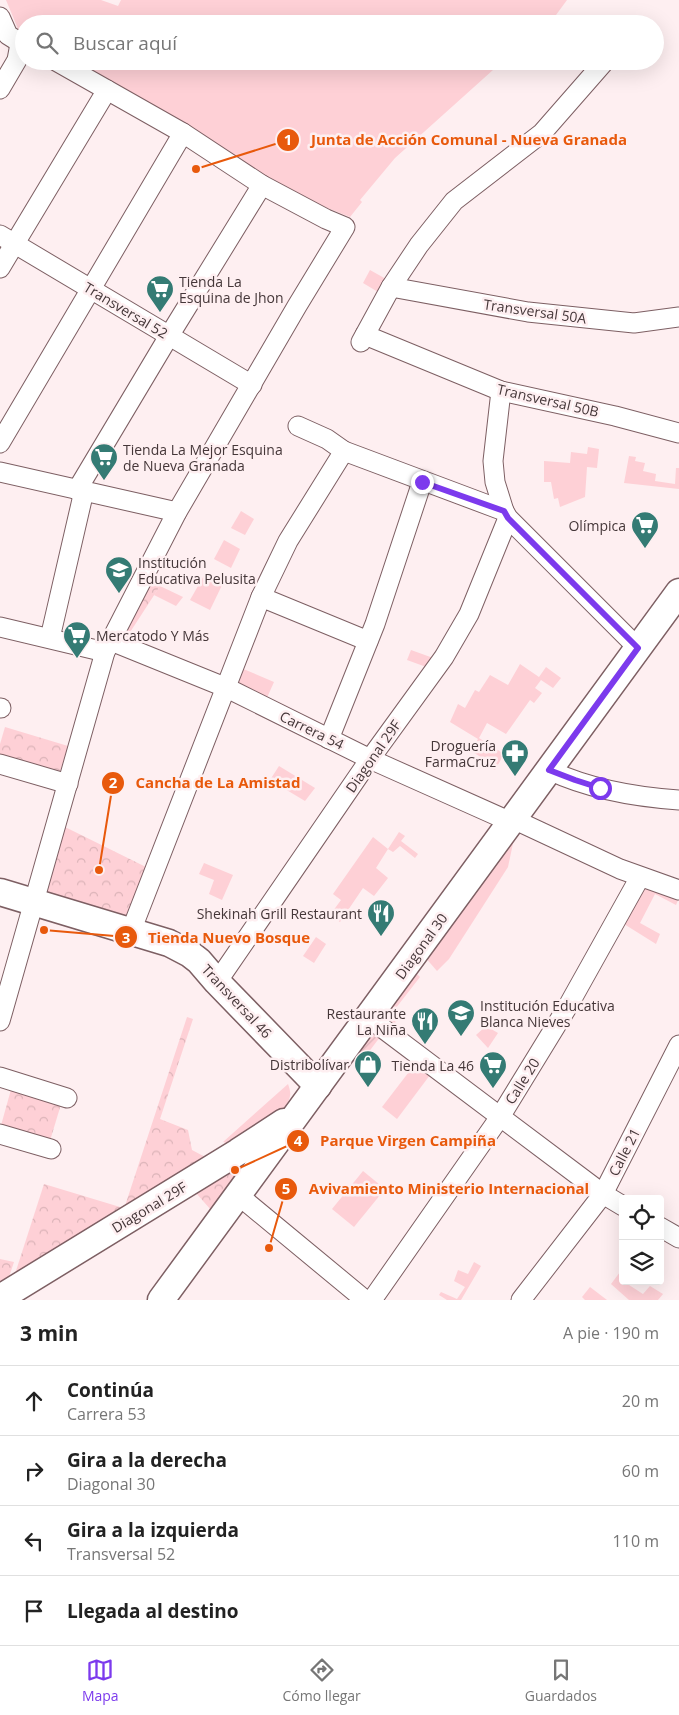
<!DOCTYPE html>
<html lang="es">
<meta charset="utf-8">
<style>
:root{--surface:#fff;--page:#f2f2f2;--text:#222;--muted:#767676;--line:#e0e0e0;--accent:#7c3aed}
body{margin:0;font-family:"Open Sans",sans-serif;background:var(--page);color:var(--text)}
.controls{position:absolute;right:15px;bottom:15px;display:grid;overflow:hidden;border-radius:5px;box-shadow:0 5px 20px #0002}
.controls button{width:45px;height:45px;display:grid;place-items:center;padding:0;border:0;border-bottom:1px solid var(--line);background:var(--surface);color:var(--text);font:25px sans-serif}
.stop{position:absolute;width:15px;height:15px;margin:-11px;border:4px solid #7c3aed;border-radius:50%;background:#fff}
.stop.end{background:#7c3aed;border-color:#fff;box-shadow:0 1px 5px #0008}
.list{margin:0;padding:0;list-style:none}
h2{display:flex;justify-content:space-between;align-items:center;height:65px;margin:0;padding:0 20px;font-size:21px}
h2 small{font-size:16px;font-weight:400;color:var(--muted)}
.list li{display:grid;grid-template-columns:32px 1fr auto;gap:15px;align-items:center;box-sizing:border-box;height:70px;padding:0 20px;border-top:1px solid var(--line)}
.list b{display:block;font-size:19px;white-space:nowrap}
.list p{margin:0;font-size:16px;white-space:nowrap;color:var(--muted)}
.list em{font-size:16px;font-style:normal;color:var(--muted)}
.icon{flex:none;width:28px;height:28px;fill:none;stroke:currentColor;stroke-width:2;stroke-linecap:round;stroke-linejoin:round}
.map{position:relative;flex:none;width:679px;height:1300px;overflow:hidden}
.search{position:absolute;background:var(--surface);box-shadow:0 5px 20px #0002;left:15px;right:15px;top:15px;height:55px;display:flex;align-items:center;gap:12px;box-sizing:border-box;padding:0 18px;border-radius:28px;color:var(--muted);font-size:19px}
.sheet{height:345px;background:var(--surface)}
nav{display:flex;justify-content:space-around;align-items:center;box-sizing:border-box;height:70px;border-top:1px solid var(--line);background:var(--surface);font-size:14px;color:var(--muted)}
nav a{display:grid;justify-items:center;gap:2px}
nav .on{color:var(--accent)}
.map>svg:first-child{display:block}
</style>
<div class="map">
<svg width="679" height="1300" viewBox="0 0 679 1300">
<defs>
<pattern id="park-crowns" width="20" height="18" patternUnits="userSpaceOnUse" patternTransform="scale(1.25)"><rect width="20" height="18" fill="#fed0d6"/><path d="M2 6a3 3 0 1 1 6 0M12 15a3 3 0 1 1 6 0" fill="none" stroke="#dbb3b8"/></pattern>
<pattern id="garden-furrows" width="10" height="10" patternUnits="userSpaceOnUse" patternTransform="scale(1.25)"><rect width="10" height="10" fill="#fed0d6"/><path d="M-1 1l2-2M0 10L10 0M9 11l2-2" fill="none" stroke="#dbb3b8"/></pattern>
</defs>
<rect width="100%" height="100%" fill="#feeff1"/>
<!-- grass -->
<g fill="#fed0d6">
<polygon points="6,0 101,0 118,6 121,0 567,0 556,15 546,24 24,24 24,32 18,29"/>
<polygon points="77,61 503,61 395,158 360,200 362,202 350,217 297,196 262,177 245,162 202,134"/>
<polygon points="370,270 386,279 378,292 363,283"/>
<polygon points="588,447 599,449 597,468 587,467 585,497 560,507 558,498 554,499 551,482 544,482 544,461 570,463 571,452 587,454"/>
<polygon points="629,456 636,457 635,461 645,463 643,471 656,474 655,481 675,484 676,468 679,468 679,489 624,483"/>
<polygon points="241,511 254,519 245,535 231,528"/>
<polygon points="224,540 240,549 231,568 214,559"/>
<polygon points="206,572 224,581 210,610 190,600"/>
<polygon points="160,586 183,597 176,606 154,595"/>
<polygon points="411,650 436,659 429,668 407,660"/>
<polygon points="520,664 539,677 546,667 561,678 553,688 541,680 535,688 542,693 534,703 530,700 506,734 487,723 479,738 504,754 495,770 482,763 484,759 471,751 478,739 450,722 458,704 465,708 475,690 479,692 490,675 508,685"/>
<polygon points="241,668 274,682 266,700 233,686"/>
<polygon points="279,766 315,788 305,801 270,780"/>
<polygon points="399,832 405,836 401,841 418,854 415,858 400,846 393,852 388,849 376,868 388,878 374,896 363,888 340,922 330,915 341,900 333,894 373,837 388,849"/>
<polygon points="515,834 508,867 449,959 437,971 424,956"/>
<polygon points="204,863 233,875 222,900 209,894 214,880 199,874"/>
<polygon points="647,888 679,898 676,905 655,894 640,923 660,934 656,944 624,924 644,889"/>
<polygon points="316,937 326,944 314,963 303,956"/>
<polygon points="413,970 420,977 392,1013 391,1017 396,1022 393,1027 385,1021 381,1012"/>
<polygon points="486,1026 498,1033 488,1048 476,1035"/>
<polygon points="415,1064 430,1075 397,1119 382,1107"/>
<path d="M288,1084C289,1087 291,1092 290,1096C287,1115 248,1135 233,1145L223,1142Z"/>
<polygon points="363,1171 385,1189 354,1227 332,1209"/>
<polygon points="474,1262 481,1266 461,1300 447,1300 439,1295 441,1292 457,1299 465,1287 454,1281 458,1270 468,1274"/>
<polygon points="623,1268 623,1281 631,1281 629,1285 643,1294 650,1286 663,1294 658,1300 629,1300 611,1284"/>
<polygon points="590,1287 607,1300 585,1300 582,1297"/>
</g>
<!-- park -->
<g fill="url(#park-crowns)">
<polygon points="149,580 160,586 125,640 118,637"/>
<polygon points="5,727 68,746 58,778 0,760 0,744"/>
<polygon points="65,827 148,868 126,921 46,895"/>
<polygon points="187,1017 193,1019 160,1119 188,1130 192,1150 209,1159 122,1215"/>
<polygon points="12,1086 62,1101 49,1144 0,1129"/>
<polygon points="260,1147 211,1210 196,1193"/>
<polygon points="44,1184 120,1207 117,1215 14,1277"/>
<polygon points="0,1259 14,1262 8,1280 0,1284"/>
</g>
<!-- garden -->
<polygon fill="url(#garden-furrows)" points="368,1028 380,1037 365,1057 354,1048"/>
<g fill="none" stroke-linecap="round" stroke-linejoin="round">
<!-- street casing -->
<g stroke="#7d5f63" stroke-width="21">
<g id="street">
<polyline points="0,17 8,35 24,45"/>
<polyline points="0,89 17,60 20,44"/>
<polyline points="0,235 252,385"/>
<polyline points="0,268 107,90"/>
<polyline points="391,287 528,312 634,323 679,317"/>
<polyline points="365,335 501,391 615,416 679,433"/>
<polyline points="361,342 391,287 419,245 454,201 542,133 605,61"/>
<polyline points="501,391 493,461 495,482 504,511"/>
<polyline points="298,426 327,439 344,451 504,511 508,518 638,648"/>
<polyline points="0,443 183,133"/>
<polyline points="0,472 177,512"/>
<polyline points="77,490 169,336 262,185"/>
<polyline points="261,597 368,641"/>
<polyline points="0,627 105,652"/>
<polyline points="50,638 84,491"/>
<polyline points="111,641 227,688 370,759 511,822"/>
<polyline points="0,708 1,708"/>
<polyline points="329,739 375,624 422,482"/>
<polyline points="0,764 68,784"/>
<path d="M549,770C589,789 635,797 679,800"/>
<polyline points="513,819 620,869 679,890"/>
<polyline points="131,931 261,597 288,541 344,451"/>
<polyline points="217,982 370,759 444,657 469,614 508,518"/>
<polyline points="369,1018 603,1194 623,1206"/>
<polyline points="0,1021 105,652 177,512 297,306 345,227 326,219 262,185 183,133 56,61"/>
<polyline points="0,1077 67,1098"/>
<polyline points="0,1134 51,1149"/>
<polyline points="238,1195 365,1300"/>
<polyline points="660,1227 679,1238"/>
<polyline points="372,1300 500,1117 568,1006 640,877"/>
<polyline points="521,1300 603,1194 679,1045"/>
</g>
</g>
<!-- secondary casing -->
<g stroke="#7d5f63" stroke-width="29">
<g id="secondary">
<polyline points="0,892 169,943 190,954 199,961 217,982 318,1086"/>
<polyline points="0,1298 238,1152 284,1122"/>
<polyline points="161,1300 679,592"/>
</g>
</g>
<!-- street -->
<use href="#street" stroke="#fff" stroke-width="19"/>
<!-- secondary -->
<use href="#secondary" stroke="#fff" stroke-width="26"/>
</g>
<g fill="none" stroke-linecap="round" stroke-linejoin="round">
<!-- route -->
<polyline stroke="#7c3aed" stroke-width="6" points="422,482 504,511 508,518 638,648 549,770 575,780 600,788"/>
</g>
<!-- icons -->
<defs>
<g id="supermarket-pin" transform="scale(1.4375)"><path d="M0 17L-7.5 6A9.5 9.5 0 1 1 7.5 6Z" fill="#347b74" stroke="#feeff1"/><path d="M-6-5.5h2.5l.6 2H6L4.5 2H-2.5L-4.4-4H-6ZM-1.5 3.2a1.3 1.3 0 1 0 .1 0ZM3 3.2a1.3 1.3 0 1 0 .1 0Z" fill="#fff"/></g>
<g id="school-pin" transform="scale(1.4375)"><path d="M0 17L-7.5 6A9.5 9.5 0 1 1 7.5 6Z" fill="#347b74" stroke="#feeff1"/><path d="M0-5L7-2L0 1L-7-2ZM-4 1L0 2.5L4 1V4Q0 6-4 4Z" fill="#fff"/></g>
<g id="pharmacy-pin" transform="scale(1.4375)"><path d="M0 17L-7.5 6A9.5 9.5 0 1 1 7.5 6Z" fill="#347b74" stroke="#feeff1"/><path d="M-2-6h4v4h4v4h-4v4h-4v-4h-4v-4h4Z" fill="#fff"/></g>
<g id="restaurant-pin" transform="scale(1.4375)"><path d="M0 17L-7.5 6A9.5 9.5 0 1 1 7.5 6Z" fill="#347b74" stroke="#feeff1"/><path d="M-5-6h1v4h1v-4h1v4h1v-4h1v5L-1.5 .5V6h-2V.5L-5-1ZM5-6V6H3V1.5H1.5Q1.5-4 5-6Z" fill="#fff"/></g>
<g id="shop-pin" transform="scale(1.4375)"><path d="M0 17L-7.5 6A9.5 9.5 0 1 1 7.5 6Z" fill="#347b74" stroke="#feeff1"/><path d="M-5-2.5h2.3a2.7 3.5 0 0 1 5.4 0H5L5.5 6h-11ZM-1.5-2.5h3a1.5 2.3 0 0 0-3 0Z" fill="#fff"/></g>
</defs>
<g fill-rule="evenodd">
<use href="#supermarket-pin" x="160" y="289"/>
<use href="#supermarket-pin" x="104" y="457"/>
<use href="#supermarket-pin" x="645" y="525"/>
<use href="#school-pin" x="119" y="570"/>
<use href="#supermarket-pin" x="77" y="635"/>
<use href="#pharmacy-pin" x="515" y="753"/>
<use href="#restaurant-pin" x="381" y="913"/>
<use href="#school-pin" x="461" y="1013"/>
<use href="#restaurant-pin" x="425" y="1021"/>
<use href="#shop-pin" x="368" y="1064"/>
<use href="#supermarket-pin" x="493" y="1065"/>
</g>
<g text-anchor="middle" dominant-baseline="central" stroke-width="5" stroke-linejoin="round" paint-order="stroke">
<!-- poi labels -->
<g font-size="14" fill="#453739" stroke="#feeff1" text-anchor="end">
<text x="179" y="281" text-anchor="start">Tienda La<tspan x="179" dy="16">Esquina de Jhon</tspan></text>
<text x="123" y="449" text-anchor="start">Tienda La Mejor Esquina<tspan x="123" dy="16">de Nueva Granada</tspan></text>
<text x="626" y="525">Olímpica</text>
<text x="138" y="562" text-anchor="start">Institución<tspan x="138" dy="16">Educativa Pelusita</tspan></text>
<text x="96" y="635" text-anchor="start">Mercatodo Y Más</text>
<text x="496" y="745">Droguería<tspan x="496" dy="16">FarmaCruz</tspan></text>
<text x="362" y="913">Shekinah Grill Restaurant</text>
<text x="480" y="1005" text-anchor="start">Institución Educativa<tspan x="480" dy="16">Blanca Nieves</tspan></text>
<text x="406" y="1013">Restaurante<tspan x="406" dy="16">La Niña</tspan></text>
<text x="349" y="1064">Distribolívar</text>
<text x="474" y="1065">Tienda La 46</text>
</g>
<!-- street labels -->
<g font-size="14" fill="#453739" stroke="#feeff1">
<text transform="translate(126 310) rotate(31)">Transversal 52</text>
<text transform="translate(535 311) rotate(8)">Transversal 50A</text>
<text transform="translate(548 400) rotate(13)">Transversal 50B</text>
<text transform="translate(312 730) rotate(26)">Carrera 54</text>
<text transform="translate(373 756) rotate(-55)">Diagonal 29F</text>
<text transform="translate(421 946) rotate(-54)">Diagonal 30</text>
<text transform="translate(237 1001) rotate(47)">Transversal 46</text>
<text transform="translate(522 1081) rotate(-58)">Calle 20</text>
<text transform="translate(624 1152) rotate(-63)">Calle 21</text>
<text transform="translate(149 1207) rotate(-31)">Diagonal 29F</text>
</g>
</g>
<!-- callouts -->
<path fill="none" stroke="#e8590c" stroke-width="2" d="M196 169L288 140M99 870L113 783M44 930L126 937M235 1170L298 1141M269 1248L286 1189"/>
<g fill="#e8590c" stroke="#feeff1" stroke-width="2">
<circle cx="196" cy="169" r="5"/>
<circle cx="99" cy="870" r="5"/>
<circle cx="44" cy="930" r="5"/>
<circle cx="235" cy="1170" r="5"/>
<circle cx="269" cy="1248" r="5"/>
<circle cx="288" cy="140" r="12"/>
<circle cx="113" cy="783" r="12"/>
<circle cx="126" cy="937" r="12"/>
<circle cx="298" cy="1141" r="12"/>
<circle cx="286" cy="1189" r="12"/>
</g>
<g font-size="15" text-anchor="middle" font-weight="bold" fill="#fff">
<text x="288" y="145">1</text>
<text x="113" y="788">2</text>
<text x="126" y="943">3</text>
<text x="298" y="1146">4</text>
<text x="286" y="1194">5</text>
</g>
<g font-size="15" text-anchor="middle" font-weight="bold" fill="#e8590c" stroke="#feeff1" stroke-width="5" stroke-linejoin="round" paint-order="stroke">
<text x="469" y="145">Junta de Acción Comunal - Nueva Granada</text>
<text x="218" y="788">Cancha de La Amistad</text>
<text x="229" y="943">Tienda Nuevo Bosque</text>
<text x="408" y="1146">Parque Virgen Campiña</text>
<text x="449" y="1194">Avivamiento Ministerio Internacional</text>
</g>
</svg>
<div class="controls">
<button><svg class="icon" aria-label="locate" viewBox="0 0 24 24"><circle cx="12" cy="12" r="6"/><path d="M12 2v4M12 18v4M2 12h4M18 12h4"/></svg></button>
<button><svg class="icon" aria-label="layers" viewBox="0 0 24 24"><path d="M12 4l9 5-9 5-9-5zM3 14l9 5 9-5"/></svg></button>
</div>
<div class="stop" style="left:600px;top:788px"></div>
<div class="stop end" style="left:422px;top:482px"></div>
<div class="search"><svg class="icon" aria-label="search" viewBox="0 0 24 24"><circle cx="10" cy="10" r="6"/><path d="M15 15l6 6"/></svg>Buscar aquí</div>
</div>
<section class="sheet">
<h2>3 min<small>A pie · 190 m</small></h2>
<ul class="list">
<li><svg class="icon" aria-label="ahead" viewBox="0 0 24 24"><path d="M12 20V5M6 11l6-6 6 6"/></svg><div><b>Continúa</b><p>Carrera 53</p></div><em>20 m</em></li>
<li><svg class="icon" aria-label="right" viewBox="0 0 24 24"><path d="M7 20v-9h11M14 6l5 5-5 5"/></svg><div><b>Gira a la derecha</b><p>Diagonal 30</p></div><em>60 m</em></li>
<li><svg class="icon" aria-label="left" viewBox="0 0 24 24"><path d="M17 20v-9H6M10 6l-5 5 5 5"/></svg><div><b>Gira a la izquierda</b><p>Transversal 52</p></div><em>110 m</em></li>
<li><svg class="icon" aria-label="arrive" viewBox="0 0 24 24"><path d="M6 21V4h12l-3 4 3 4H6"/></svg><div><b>Llegada al destino</b></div></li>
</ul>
</section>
<nav>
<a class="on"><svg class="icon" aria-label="map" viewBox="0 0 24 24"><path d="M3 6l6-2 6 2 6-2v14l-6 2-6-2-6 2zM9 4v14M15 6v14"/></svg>Mapa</a>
<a><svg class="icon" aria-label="directions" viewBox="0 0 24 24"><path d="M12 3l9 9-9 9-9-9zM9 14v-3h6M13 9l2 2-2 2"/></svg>Cómo llegar</a>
<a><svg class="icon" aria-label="saved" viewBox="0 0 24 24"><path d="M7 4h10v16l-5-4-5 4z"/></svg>Guardados</a>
</nav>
